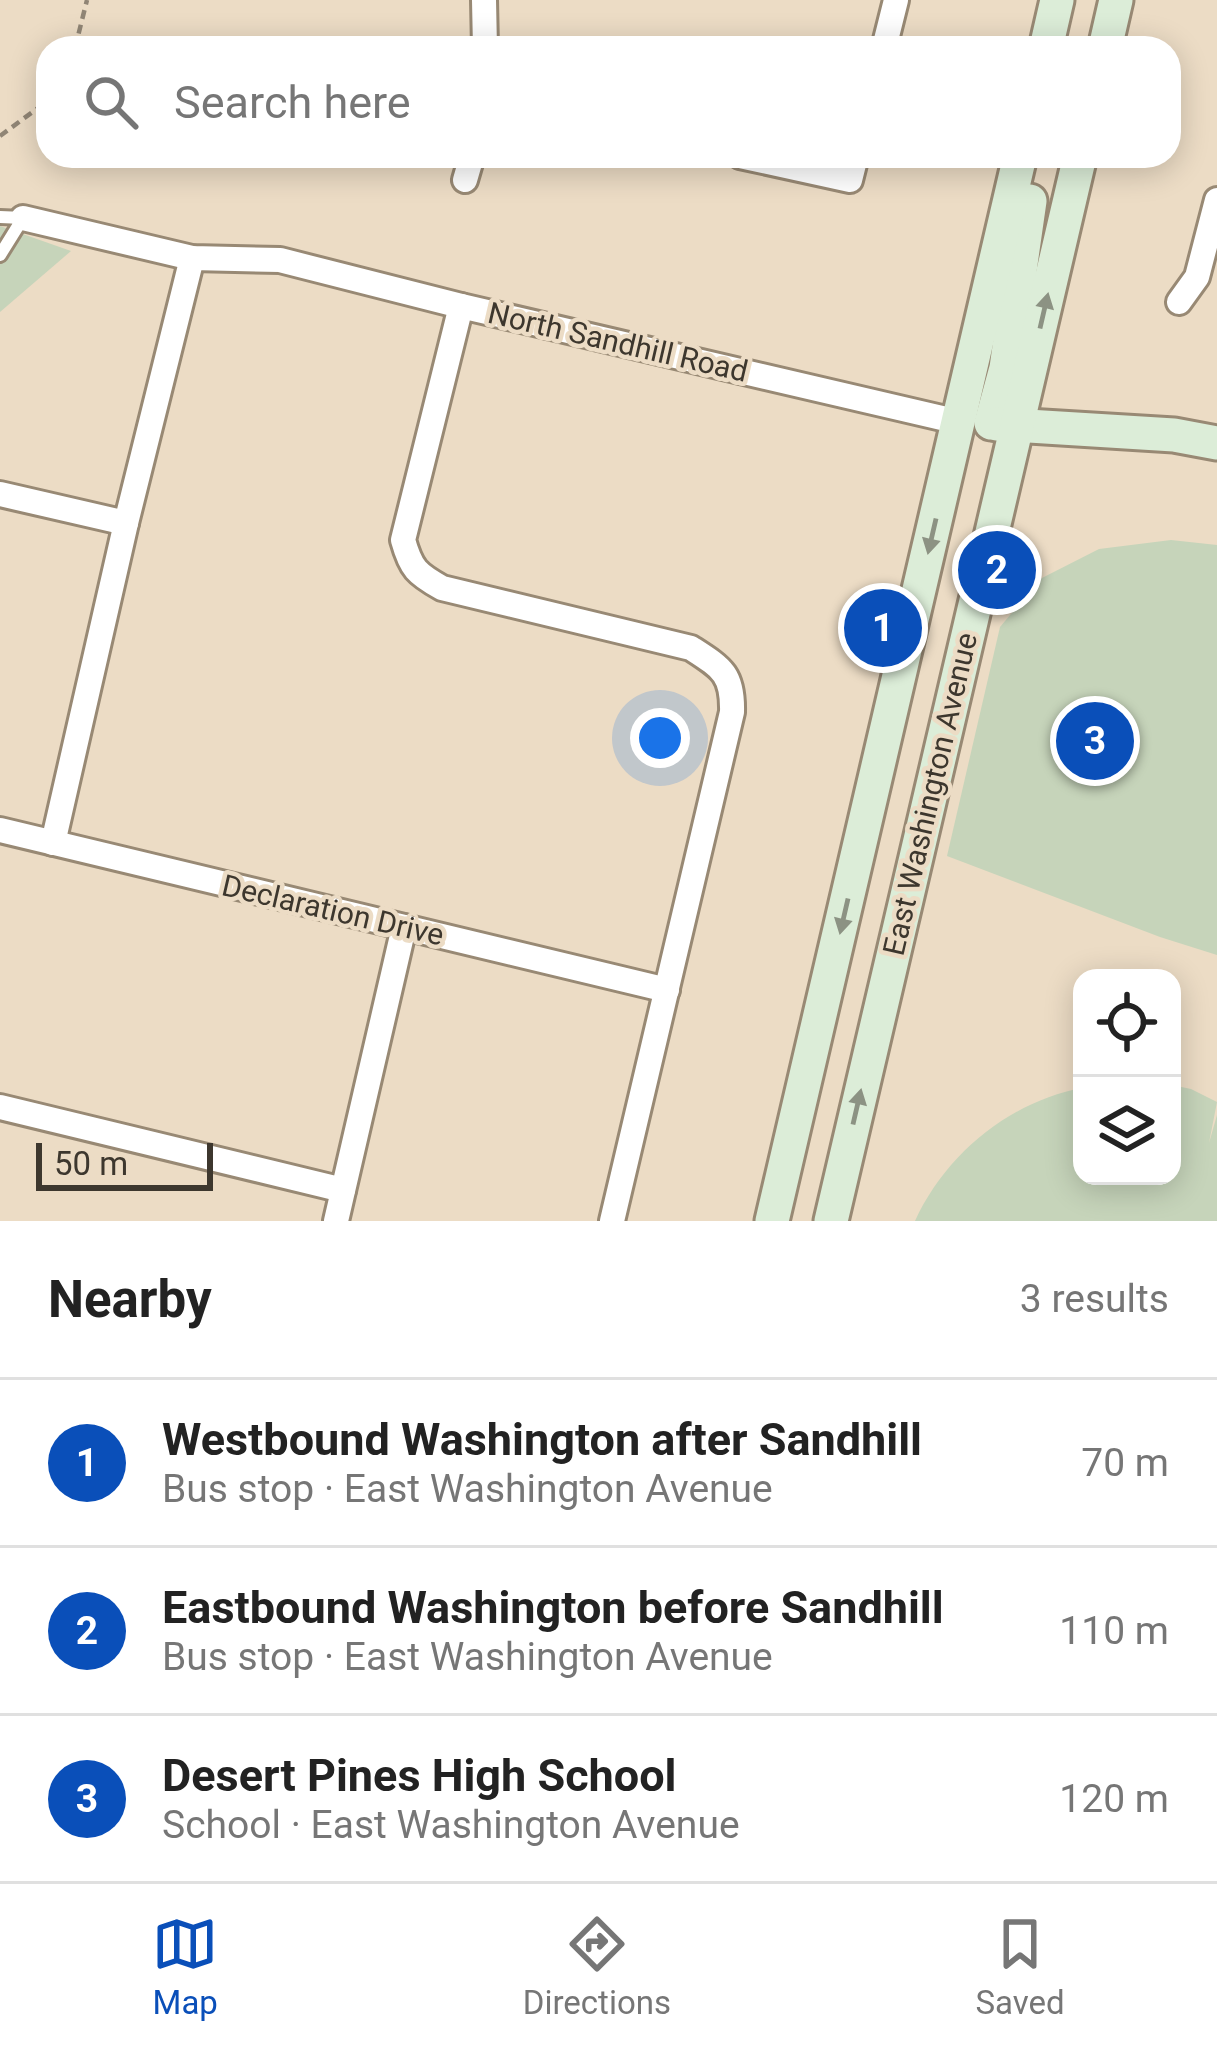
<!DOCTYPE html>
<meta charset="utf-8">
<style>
:root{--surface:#fff;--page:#f6f6f6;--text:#222;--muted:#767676;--line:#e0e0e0;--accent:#0a4fb9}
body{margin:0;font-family:Roboto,sans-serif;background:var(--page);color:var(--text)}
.controls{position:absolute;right:36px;bottom:36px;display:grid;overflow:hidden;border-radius:24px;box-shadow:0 6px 30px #0003}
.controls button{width:108px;height:108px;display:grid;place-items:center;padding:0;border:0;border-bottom:3px solid var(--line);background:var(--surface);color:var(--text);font:60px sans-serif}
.scale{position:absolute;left:36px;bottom:30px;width:177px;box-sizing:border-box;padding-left:12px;border:6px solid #3d372e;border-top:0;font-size:33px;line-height:42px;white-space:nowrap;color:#3d372e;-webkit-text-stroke:9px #ecdcc5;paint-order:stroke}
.you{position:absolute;left:660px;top:738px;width:42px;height:42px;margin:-30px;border:9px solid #fff;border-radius:50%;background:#1a73e8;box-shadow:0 0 0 18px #1a73e833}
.badge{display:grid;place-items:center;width:78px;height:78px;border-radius:50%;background:var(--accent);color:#fff;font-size:39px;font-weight:700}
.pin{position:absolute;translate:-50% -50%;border:6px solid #fff;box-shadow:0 3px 12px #0006}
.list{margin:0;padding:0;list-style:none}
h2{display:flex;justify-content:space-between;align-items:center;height:156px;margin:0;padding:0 48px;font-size:51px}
h2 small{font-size:39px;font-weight:400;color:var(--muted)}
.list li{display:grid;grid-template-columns:78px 1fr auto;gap:36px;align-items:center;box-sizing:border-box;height:168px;padding:0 48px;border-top:3px solid var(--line)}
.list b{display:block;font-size:45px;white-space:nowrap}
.list p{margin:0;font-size:39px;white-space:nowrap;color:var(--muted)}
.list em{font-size:39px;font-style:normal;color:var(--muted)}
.icon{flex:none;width:66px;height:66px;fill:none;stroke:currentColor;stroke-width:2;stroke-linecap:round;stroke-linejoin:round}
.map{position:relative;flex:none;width:1217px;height:1221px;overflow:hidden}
.search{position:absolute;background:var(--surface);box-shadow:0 6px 30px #0003;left:36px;right:36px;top:36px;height:132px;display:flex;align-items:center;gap:30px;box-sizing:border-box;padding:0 42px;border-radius:36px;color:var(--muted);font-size:45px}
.sheet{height:660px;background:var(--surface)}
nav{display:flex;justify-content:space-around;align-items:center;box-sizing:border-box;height:168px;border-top:3px solid var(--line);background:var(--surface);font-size:33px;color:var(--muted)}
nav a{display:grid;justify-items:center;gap:6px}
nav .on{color:var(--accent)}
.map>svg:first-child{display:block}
</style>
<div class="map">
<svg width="1217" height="1221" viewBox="0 0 1217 1221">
<rect width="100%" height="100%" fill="#ecdcc5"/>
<!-- green -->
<g fill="#c6d4ba">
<polygon points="0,226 71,251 0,312"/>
<polygon points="1171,540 1217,545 1217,955 1160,937 947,856 1000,627 1040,579 1099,549"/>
<path d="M1172,1085L1191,1089L1217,1102L1209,1143L1217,1115V1221H915C946,1154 1009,1102 1082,1088V1176H1172Z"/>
</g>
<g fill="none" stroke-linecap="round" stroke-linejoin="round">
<!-- lane casing -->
<g stroke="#988974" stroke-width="18">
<g id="lane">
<polyline points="0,217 23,218"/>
<polyline points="0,255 23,218"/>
</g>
</g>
<!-- street casing -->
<g stroke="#988974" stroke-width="30">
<g id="street">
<polyline points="484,0 485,48"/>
<polyline points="884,48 896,0"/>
<polyline points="740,156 850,180 856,156"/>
<polyline points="465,180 472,156"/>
<polyline points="23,218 192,258 280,260 461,306 959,422"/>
<polyline points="1179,302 1197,277 1217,200"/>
<path d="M461,306L403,540C411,569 417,574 442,588L691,648C722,668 733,674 732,712L612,1221"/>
<polyline points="0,494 126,523"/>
<polyline points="0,830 667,990"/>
<polyline points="53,843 126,523 192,258"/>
<polyline points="0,1107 343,1190"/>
<polyline points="336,1221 404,927"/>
</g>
</g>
<!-- secondary casing -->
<g stroke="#988974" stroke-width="39">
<g id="secondary">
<polyline points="1046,48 1057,0"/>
<polyline points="1105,48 1116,0"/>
<polyline points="991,423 1006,368 1030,201"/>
<polyline points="997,424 1174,435 1217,443"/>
<polyline points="772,1221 1020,156"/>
<polyline points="831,1221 1080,156"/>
</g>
</g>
<!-- path -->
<g stroke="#908575" stroke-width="4.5" stroke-dasharray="9 6" stroke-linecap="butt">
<polyline points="75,48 87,0"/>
<polyline points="0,136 42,105 48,97"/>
</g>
<!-- lane -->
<use href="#lane" stroke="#fff" stroke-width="12"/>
<!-- street -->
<use href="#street" stroke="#fff" stroke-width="24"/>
<!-- secondary -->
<use href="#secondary" stroke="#dcedd8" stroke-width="33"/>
</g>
<!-- one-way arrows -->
<defs><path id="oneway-solid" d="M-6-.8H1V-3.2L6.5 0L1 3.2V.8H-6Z" transform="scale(3)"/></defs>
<g fill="#8c9283">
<use href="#oneway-solid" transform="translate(1044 311) rotate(-77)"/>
<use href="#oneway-solid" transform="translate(932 536) rotate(103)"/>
<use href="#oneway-solid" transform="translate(844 916) rotate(103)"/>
<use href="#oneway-solid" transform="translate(857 1107) rotate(-77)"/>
</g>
<g text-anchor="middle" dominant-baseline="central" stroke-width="9" stroke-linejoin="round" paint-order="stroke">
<!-- street labels -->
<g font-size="30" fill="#3d372e" stroke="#ecdcc5">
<text transform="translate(618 342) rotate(13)">North Sandhill Road</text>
<text transform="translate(930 794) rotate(-77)">East Washington Avenue</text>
<text transform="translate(333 910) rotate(13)">Declaration Drive</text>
</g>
</g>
</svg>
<div class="controls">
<button><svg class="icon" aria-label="locate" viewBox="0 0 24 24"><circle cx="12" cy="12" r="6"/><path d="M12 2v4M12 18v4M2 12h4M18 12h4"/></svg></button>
<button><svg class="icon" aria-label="layers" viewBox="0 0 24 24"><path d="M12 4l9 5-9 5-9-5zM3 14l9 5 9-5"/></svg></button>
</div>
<div class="scale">50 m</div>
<div class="you"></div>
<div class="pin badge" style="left:883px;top:628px">1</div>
<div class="pin badge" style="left:997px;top:570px">2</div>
<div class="pin badge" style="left:1095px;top:741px">3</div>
<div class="search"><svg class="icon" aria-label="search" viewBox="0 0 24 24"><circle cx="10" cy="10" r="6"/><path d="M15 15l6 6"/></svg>Search here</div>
</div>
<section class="sheet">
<h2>Nearby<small>3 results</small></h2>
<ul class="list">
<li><span class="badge">1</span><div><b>Westbound Washington after Sandhill</b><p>Bus stop · East Washington Avenue</p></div><em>70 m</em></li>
<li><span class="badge">2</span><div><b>Eastbound Washington before Sandhill</b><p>Bus stop · East Washington Avenue</p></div><em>110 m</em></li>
<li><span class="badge">3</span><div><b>Desert Pines High School</b><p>School · East Washington Avenue</p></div><em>120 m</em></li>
</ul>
</section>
<nav>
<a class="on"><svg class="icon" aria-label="map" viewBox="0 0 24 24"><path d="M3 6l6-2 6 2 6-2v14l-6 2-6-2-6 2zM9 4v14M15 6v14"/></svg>Map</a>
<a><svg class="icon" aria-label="directions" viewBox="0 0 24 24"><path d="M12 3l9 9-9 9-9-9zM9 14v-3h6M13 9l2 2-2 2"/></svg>Directions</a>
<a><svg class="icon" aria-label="saved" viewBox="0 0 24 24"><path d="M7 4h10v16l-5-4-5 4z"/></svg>Saved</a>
</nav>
